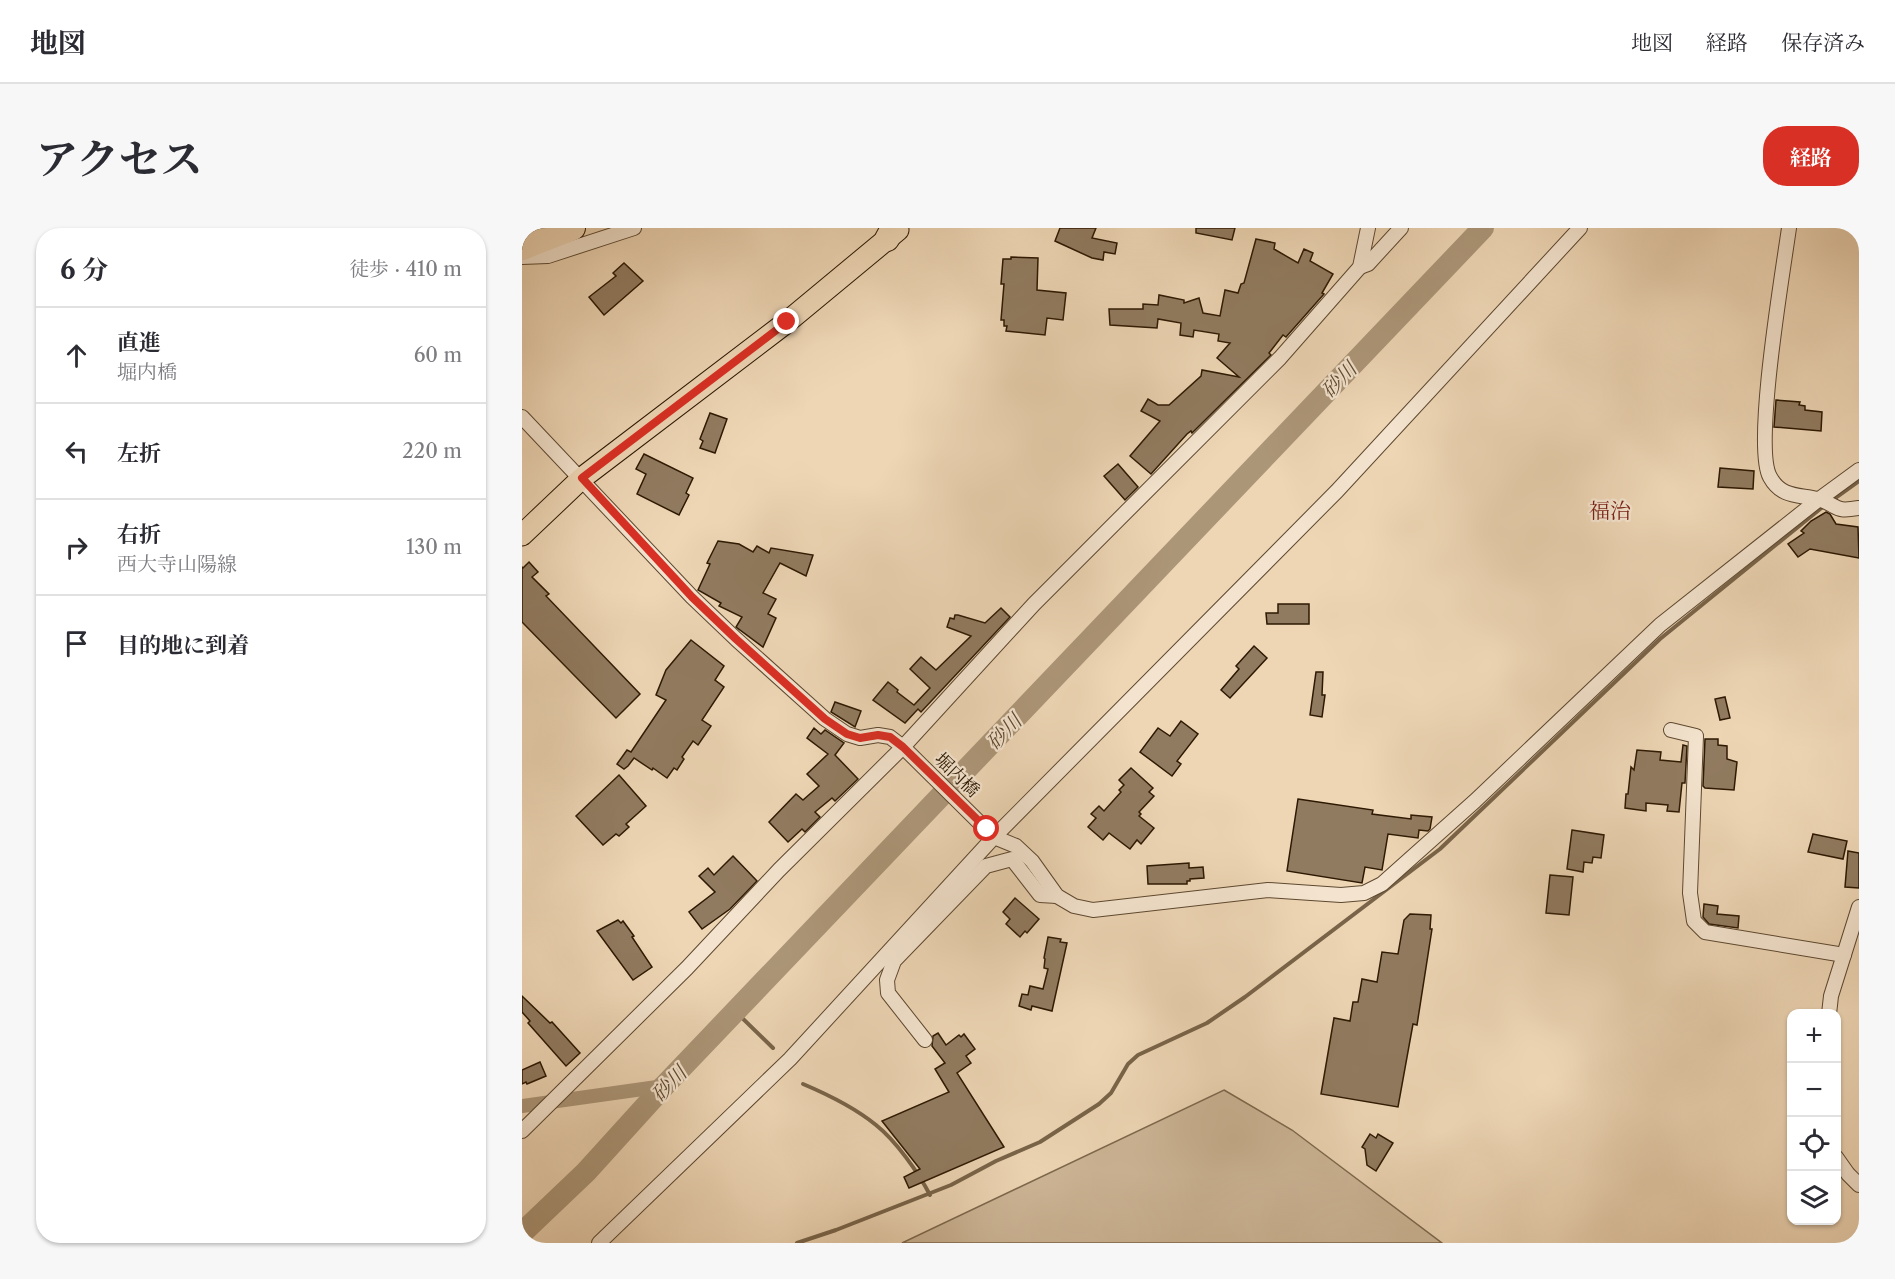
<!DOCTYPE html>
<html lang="ja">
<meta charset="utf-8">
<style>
:root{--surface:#fff;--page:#f7f7f7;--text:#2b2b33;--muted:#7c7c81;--line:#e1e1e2;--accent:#d93025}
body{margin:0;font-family:"Libre Caslon Text","Noto Serif JP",serif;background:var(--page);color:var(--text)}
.controls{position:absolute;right:18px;bottom:18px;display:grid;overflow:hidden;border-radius:12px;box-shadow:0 2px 4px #0004}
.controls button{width:54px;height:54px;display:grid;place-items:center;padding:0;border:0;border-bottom:2px solid var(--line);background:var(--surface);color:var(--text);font:30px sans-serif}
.stop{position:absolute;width:18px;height:18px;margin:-14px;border:4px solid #d93025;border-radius:50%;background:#fff}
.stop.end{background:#d93025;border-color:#fff;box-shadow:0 2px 6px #0008}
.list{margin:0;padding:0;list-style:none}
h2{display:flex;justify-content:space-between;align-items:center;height:78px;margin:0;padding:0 24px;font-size:26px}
h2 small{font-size:20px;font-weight:400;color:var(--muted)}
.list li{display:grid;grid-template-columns:39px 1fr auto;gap:18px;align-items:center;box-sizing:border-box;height:96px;padding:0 24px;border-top:2px solid var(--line)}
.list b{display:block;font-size:22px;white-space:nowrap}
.list p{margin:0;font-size:20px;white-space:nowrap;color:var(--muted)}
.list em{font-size:20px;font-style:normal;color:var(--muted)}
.icon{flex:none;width:33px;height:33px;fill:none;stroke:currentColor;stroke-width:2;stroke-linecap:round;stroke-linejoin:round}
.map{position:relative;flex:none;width:1337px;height:1015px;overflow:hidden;border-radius:24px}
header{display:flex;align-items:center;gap:36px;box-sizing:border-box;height:84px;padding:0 30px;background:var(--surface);border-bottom:2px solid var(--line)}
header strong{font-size:28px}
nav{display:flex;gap:33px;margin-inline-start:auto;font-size:21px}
.intro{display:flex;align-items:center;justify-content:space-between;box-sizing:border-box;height:144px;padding:0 36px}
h1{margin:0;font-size:42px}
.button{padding:15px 27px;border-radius:24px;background:var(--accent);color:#fff;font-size:21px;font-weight:700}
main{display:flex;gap:36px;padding:0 36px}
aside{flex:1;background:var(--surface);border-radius:24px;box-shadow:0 2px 4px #0004}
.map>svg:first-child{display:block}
</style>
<header>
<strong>地図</strong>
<nav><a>地図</a><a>経路</a><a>保存済み</a></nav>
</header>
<div class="intro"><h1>アクセス</h1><a class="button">経路</a></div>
<main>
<aside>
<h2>6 分<small>徒歩 · 410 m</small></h2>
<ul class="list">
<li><svg class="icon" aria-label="ahead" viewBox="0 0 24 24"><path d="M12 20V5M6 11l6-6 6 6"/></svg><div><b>直進</b><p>堀内橋</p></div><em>60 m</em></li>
<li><svg class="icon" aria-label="left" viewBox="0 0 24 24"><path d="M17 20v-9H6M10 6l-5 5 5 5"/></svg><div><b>左折</b></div><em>220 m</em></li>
<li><svg class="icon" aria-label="right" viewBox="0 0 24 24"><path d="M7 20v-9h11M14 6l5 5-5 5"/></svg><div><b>右折</b><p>西大寺山陽線</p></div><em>130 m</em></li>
<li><svg class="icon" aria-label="arrive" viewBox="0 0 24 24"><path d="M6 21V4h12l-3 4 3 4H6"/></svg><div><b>目的地に到着</b></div></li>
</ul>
</aside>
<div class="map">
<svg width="1337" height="1015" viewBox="0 0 1337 1015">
<rect width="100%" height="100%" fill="#eed6b5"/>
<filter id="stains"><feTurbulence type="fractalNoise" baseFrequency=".00333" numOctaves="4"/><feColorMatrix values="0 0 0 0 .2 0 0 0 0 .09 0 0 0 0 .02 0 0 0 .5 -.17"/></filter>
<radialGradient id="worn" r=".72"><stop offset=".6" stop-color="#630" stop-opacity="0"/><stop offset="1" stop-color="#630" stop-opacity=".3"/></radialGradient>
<!-- green -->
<polygon fill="#cdb697" stroke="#7d684d" stroke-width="1.5" points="702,862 770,902 920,1015 380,1015"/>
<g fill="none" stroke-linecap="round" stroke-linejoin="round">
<!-- stream -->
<g stroke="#796449" stroke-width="4">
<polyline points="1309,273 1337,253"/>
<polyline points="214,784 251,820"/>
<path d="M281,856C307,867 332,879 354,897C374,913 396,944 408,967"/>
<polyline points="275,1015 314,1002 429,957 474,933 518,914 577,876 589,865 606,836 616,827 685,795 723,769 918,621 1138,411 1303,277"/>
</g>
<!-- canal -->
<polyline stroke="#ac9678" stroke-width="14" points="0,878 142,858"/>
<!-- river -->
<polyline stroke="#ac9678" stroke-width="22" points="0,1005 64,944 142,858 961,0"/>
</g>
<!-- building -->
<g fill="#917b60" stroke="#2d1903" stroke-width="1.5">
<polygon points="538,0 574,0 570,10 595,15 593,26 582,24 581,32 570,30 533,13"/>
<polygon points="674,0 713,0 710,12 674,5"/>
<polygon points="734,11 753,15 752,21 776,35 782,21 791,25 788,33 811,46 800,65 802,66 764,109 761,107 747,125 749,127 670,205 669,203 665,206 629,246 608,228 638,193 619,183 626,171 636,177 647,177 679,148 680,142 717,149 695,130 708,115 696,113 697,106 672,102 671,109 658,107 659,95 636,91 635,100 588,97 587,81 621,81 621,76 636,77 637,67 662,72 662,75 677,70 681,85 698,88 703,62 716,65 719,56 722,55"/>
<polygon points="489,29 516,30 515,62 544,65 541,92 525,90 523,107 484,103 485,98 482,98 482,92 479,92 482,56 479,56 481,31 489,31"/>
<polygon points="102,35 121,53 82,87 67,69 94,48 91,45"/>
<polygon points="1254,172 1278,174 1277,177 1283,178 1283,182 1300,184 1299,203 1252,199"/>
<polygon points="188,185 205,191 193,225 178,220 181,213 178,211"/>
<polygon points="122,226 171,250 164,265 167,267 157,287 115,266 124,246 114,241"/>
<polygon points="596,236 616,259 603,272 582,248"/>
<polygon points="1198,240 1232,243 1231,261 1196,259"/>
<polygon points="1304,284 1308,286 1314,296 1336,299 1337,330 1288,321 1276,329 1266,316 1282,305 1279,303 1289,293"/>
<polygon points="196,313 217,316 231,324 235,318 247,325 249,320 291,327 284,348 258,335 241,365 254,371 246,386 254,390 241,419 214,399 220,389 197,378 199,375 176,362 188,336 185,335"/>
<polygon points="7,334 16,344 10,349 27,366 24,368 118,466 94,490 0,394 0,339 1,340"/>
<polygon points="756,376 787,376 787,396 745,396 744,385 756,385"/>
<polygon points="479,380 488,389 399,484 396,481 383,495 351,472 366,454 376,462 375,464 392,477 408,460 388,441 399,429 414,442 449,408 425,399 428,390 432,391 433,387 436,387 463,395"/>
<polygon points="169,412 202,438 193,452 202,459 180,492 189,498 176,517 171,513 160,529 162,531 155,542 152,540 145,550 131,540 130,542 112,530 106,538 102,541 95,536 105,522 109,524 144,472 134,467 144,442"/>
<polygon points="732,418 745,430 708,470 699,462 717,441 714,438"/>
<polygon points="794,444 801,444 800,467 803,467 800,489 788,487"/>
<polygon points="1203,469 1208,490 1198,492 1193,471"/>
<polygon points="313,474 339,483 333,499 309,484"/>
<polygon points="659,493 676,506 655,533 659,536 650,548 618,524 636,500 648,508"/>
<polygon points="292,500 299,506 303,502 322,515 313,527 336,551 313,573 310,570 293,584 298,589 283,604 280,601 266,614 247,594 274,566 281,572 297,558 285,546 306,526 285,510"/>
<polygon points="1183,511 1196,511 1196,517 1205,518 1205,531 1215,534 1212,562 1183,560 1181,558"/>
<polygon points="1161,517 1165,518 1163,555 1160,555 1157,584 1145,583 1146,577 1124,575 1124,583 1103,580 1104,566 1106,566 1109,539 1112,542 1115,522 1139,524 1138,532 1159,534"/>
<polygon points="609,540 631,560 627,564 632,568 617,584 619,586 617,588 632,600 619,616 615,612 608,621 587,605 581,612 566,599 574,590 569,586 577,578 582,583 599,564 597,562 602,557 597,552"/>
<polygon points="97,547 124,578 104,596 107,599 97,608 94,606 81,617 54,588"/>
<polygon points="776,571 851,582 850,586 889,591 889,587 910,589 908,601 906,603 897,602 896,610 866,606 860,642 843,639 840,655 765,643"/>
<polygon points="1050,602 1082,607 1079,630 1071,629 1070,635 1062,634 1061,644 1045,641"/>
<polygon points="1291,606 1325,613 1321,631 1286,624"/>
<polygon points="1326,623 1337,625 1337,660 1323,659"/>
<polygon points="211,628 235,653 208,681 180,701 167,684 193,664 177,648 186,640 192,647"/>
<polygon points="667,635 667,640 681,639 682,650 668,651 668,653 665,653 665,656 626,656 625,638"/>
<polygon points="1028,647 1051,649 1047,687 1024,685"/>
<polygon points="493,670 517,691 505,705 503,703 498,709 484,696 488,691 481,684"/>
<polygon points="1182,676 1196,678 1195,686 1217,688 1216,700 1187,696 1181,689"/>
<polygon points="888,686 909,687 908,701 910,701 895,797 891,796 876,879 799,866 812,790 828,793 831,774 836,774 840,751 855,754 860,724 876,726 882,692"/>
<polygon points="96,692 99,695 101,693 112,708 110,709 130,739 111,752 75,703"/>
<polygon points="526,709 539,711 538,714 545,715 530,783 510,778 509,782 497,778 500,766 506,767 508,758 521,761 526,741 522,740 523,731 522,730"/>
<polygon points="0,768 28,795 30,794 58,825 44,838 6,795 8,793 0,784"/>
<polygon points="416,805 424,817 437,807 439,809 442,806 453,821 444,828 449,835 435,845 482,919 387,960 382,949 398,941 360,893 427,864 413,841 423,835 410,818 411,808"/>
<polygon points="18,834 24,848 5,856 4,854 0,856 0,842"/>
<polygon points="848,906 854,910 856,906 871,915 854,943 845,937 843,921 840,919"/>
</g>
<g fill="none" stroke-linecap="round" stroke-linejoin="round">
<!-- street casing -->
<g stroke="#5d4830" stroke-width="16">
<g id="street">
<path d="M1267,0C1261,43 1231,219 1248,249C1260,271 1278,266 1299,272C1318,279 1312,284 1337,280"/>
<polyline points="0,29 26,28 112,0"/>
<polyline points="838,39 846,36 879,0"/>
<polyline points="0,189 170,369 214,411 303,491 325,506 338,510 356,507 368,509 381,519 472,609 494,618 510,633 535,668 552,678 571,682 746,662 819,667 842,665 860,656 953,573 1138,397 1296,272 1337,242"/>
<polyline points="1149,502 1174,508 1168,665 1172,693 1183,704 1322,727"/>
<polyline points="1307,786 1309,768 1337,679"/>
<polyline points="403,812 366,765 365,752 372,733 464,638 490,631 518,667 535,668"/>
<polyline points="0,903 165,740 257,642 381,519 512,376 758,130 838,39 846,0"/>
<polyline points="1314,929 1326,946 1337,957"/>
<polyline points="77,1015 268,831 472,609 815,263 1058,0"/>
</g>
</g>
<!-- primary casing -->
<g stroke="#2d1903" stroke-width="23">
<polyline id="primary" points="0,307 60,250 265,94 376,2"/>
</g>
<!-- highway casing -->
<g stroke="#2d1903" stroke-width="26">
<g id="highway">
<polyline points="365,11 371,0"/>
<polyline points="0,20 51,0"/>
</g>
</g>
<!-- street -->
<use href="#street" stroke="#f4e4cf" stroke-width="14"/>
<!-- primary -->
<use href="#primary" stroke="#eed6b5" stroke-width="21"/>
<!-- highway -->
<use href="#highway" stroke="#eed6b5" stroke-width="24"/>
</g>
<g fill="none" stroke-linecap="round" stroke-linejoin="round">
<!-- route -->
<polyline stroke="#d93025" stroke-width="8" points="265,94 60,250 170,369 214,411 303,491 325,506 338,510 356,507 368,509 381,519 465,601"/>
</g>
<g text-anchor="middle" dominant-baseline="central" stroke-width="4.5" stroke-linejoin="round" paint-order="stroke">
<!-- street labels -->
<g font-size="18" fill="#2d1903" stroke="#f4e4cf">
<text transform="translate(435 547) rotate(44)">堀内橋</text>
</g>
<!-- water labels -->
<g font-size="20" font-style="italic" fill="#604b32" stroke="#f4e4cf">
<text transform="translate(817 152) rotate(-46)">砂川</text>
<text transform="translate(482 504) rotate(-46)">砂川</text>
<text transform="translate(147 856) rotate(-46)">砂川</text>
</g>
<!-- quarter labels -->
<g font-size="21" fill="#7a1f14" stroke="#f4e4cf">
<text x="1088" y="282">福治</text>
</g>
</g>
<rect width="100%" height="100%" filter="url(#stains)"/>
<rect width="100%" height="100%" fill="url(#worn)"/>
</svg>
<div class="controls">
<button>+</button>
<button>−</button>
<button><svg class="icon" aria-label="locate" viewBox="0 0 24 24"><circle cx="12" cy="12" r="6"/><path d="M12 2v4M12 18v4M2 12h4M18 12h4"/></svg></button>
<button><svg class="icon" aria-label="layers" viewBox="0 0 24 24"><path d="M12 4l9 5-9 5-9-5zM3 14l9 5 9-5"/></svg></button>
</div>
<div class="stop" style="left:465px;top:601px"></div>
<div class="stop end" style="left:265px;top:94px"></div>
</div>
</main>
